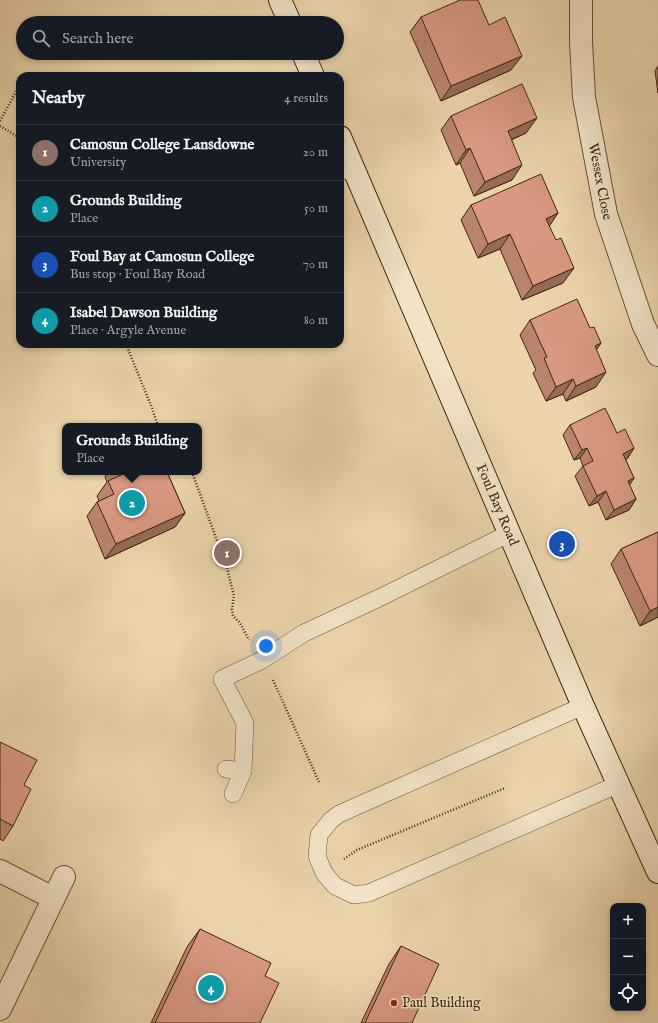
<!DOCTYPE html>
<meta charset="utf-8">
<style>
:root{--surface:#171b24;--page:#20242c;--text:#f1f3f6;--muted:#9ea1a6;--line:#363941;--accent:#c59692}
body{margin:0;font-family:"IM FELL English",serif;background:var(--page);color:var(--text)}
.controls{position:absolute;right:12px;bottom:12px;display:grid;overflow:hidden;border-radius:8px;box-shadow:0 2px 6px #0003}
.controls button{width:36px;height:36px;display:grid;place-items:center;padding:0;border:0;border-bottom:1px solid var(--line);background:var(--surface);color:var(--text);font:20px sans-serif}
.you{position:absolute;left:266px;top:646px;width:14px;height:14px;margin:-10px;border:3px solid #fff;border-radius:50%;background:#1a73e8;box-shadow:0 0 0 6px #1a73e833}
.badge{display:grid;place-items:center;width:26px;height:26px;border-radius:50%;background:var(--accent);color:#fff;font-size:13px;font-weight:700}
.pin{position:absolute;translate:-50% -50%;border:2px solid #fff;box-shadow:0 1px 4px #0006}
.popup{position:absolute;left:62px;top:423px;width:140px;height:52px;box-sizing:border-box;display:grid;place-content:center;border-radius:8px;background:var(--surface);filter:drop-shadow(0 1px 3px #0005);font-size:13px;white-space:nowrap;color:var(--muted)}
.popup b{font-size:15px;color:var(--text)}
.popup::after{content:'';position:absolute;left:50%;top:100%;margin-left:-8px;border:8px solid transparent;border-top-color:var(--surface)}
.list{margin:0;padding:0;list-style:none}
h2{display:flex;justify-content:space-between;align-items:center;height:52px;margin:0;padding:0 16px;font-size:17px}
h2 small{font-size:13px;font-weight:400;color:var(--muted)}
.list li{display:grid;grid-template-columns:26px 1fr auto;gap:12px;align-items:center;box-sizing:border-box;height:56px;padding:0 16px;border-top:1px solid var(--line)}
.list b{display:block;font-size:15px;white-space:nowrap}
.list p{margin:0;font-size:13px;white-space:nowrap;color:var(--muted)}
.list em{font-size:13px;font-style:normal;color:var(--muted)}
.icon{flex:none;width:22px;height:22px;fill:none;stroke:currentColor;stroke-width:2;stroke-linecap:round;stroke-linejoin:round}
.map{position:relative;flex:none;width:658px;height:1023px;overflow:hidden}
.search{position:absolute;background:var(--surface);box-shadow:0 2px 6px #0003;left:16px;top:16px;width:328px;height:44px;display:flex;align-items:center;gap:10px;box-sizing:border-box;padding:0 14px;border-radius:22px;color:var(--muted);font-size:15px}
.panel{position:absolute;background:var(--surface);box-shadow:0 2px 6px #0003;left:16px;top:72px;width:328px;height:276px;border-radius:12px}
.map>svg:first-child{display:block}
</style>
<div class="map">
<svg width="658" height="1023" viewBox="0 0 658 1023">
<rect width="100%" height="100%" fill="#ebd3aa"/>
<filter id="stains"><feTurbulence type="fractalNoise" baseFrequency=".005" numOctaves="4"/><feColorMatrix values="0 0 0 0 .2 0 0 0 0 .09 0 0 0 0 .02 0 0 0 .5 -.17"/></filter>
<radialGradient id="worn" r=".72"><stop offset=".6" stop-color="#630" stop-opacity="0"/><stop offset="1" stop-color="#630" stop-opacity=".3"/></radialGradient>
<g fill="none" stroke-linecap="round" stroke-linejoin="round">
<!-- lane casing -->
<g stroke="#695335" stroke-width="18">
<g id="lane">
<polyline points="340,172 353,167"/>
<polyline points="583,706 339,814 331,820 319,835 317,856 324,873 335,886 354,895 369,893 619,784"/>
<polyline points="226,769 243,771"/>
<polyline points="233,794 243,771 245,723 222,679 262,660 304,633 379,598 510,533"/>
</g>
</g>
<!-- street casing -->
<g stroke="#695335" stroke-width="24">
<g id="street">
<path id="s1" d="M581,0V42L584,97L606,214L643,324L658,355"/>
<polyline points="0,871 53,898"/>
<polyline points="0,1009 64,877"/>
</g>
</g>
<!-- secondary casing -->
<g stroke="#3e280e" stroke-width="24">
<g id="secondary">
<polyline points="280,0 290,23"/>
<polyline points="303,53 313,76"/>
<path id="s2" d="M340,137L583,706L658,872"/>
</g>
</g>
<!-- path -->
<g stroke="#3e280e" stroke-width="2.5" stroke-dasharray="1 2" stroke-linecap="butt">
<polyline points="0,121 18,88"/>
<polyline points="0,126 20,138"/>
<polyline points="126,344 152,408 158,426"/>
<polyline points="192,472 227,568 234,596 232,609 233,616 240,623 249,640"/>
<polyline points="273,680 319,782"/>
<polyline points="344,859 357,850 505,788"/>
</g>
<!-- lane -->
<use href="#lane" stroke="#f2e2c8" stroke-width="17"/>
<!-- street -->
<use href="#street" stroke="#f2e2c8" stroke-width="22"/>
<!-- secondary -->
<use href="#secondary" stroke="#f2e2c8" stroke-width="22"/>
</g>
<!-- wall -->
<g fill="#ba836f" stroke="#3e280e">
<polygon points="421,17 489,25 511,70 441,101 410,32"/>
<polygon points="658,66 658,93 655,71"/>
<polygon points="451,116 526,133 511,140 512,180 474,196 460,163 456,165 441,130"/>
<polygon points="471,205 558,213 549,226 563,283 522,300 500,249 478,258 461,220"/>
<polygon points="530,320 590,328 601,343 596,350 596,387 566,401 563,394 546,401 533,373 536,370 520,335"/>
<polygon points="570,425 617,433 634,448 627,459 625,459 634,478 629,485 636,499 629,510 606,520 598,502 589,506 575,476 583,466 580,458 574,460 563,435"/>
<polygon points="108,472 167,472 185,513 175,527 105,559 87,516 97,502 99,501 97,496 107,482 105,477"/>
<polygon points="658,532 658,617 640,626 611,564 621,549"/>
<polygon points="0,742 24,785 13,826 3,841 0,839"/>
<polygon points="200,929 265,976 260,1023 151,1023 187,947"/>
<polygon points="401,946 412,1023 361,1023 389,964"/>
</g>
<!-- shaded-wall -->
<g fill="#976a5a" stroke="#3e280e">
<polygon points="522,56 511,70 441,101 451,86"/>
<polygon points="537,118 526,133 497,146 508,131"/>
<polygon points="470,148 460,163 456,165 466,150"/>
<polygon points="522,165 512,180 474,196 485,182"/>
<polygon points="558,213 548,228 546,219"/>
<polygon points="510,234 500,249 478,258 488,244"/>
<polygon points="574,268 563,283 522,300 533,286"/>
<polygon points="601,343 591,358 595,346"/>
<polygon points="606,372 596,387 566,401 576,386"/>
<polygon points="573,379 563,394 546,401 556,387"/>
<polygon points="587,448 580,458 574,460 582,450"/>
<polygon points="634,448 627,459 615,464 623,454"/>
<polygon points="634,478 627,489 628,481"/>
<polygon points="606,491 598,502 589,506 597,496"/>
<polygon points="636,499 629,510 606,520 614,510"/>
<polygon points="185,513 175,527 105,559 116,544"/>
<polygon points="658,607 658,617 640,626 650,611"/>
</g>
<!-- building -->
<g fill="#d89881" stroke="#3e280e">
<polygon points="460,0 478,0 489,25 505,17 522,56 451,86 421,17"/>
<polygon points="522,84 537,118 508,131 522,165 485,182 470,148 466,150 451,116"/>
<polygon points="541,174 558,213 546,219 556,240 561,238 574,268 533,286 510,234 488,244 471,205"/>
<polygon points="577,299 590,328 594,327 601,343 595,346 606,372 576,386 573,379 556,387 544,358 547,357 530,320"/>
<polygon points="605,408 617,433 625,429 634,448 623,454 634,478 628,481 636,499 614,510 606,491 597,496 583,466 593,461 587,448 582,450 570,425"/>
<polygon points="120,472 167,472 185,513 116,544 97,502 114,494 108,481 121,475"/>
<polygon points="658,532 658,607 650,611 621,549"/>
<polygon points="0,742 37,760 24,785 31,789 13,826 0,819"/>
<polygon points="200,929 271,963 265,976 279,983 260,1023 155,1023"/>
<polygon points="401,946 439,964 412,1023 365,1023"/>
</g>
<!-- markers -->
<circle fill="#8f2418" stroke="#f2e2c8" stroke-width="1.5" cx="394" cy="1003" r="4"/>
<g text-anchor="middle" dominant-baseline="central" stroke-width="3" stroke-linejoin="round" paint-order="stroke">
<!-- street labels -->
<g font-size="14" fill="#3e280e" stroke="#f2e2c8">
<text stroke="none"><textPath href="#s1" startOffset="183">Wessex Close</textPath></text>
<text stroke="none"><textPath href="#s2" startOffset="400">Foul Bay Road</textPath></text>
</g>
<!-- poi labels -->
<g font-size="14" fill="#3e280e" stroke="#f2e2c8" text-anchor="start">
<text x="402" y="1003">Paul Building</text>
</g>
</g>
<rect width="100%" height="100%" filter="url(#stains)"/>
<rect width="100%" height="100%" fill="url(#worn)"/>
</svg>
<div class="controls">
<button>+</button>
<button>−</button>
<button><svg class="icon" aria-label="locate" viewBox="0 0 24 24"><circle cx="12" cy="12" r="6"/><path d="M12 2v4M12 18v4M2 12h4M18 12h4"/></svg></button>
</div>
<div class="you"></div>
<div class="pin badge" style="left:227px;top:553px;background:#8d6e63">1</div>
<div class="pin badge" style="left:132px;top:503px;background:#0f9aa8">2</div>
<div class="popup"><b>Grounds Building</b>Place</div>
<div class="pin badge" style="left:562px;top:544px;background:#1a4fb4">3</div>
<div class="pin badge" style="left:211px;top:988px;background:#0f9aa8">4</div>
<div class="search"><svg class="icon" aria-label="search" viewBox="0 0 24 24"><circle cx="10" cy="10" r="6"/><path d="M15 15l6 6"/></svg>Search here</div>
<section class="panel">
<h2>Nearby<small>4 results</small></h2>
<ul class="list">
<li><span class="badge" style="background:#8d6e63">1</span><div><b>Camosun College Lansdowne</b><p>University</p></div><em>20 m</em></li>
<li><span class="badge" style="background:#0f9aa8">2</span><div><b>Grounds Building</b><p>Place</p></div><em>50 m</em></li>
<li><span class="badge" style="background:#1a4fb4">3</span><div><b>Foul Bay at Camosun College</b><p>Bus stop · Foul Bay Road</p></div><em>70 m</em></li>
<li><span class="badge" style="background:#0f9aa8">4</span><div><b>Isabel Dawson Building</b><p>Place · Argyle Avenue</p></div><em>80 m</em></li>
</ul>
</section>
</div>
